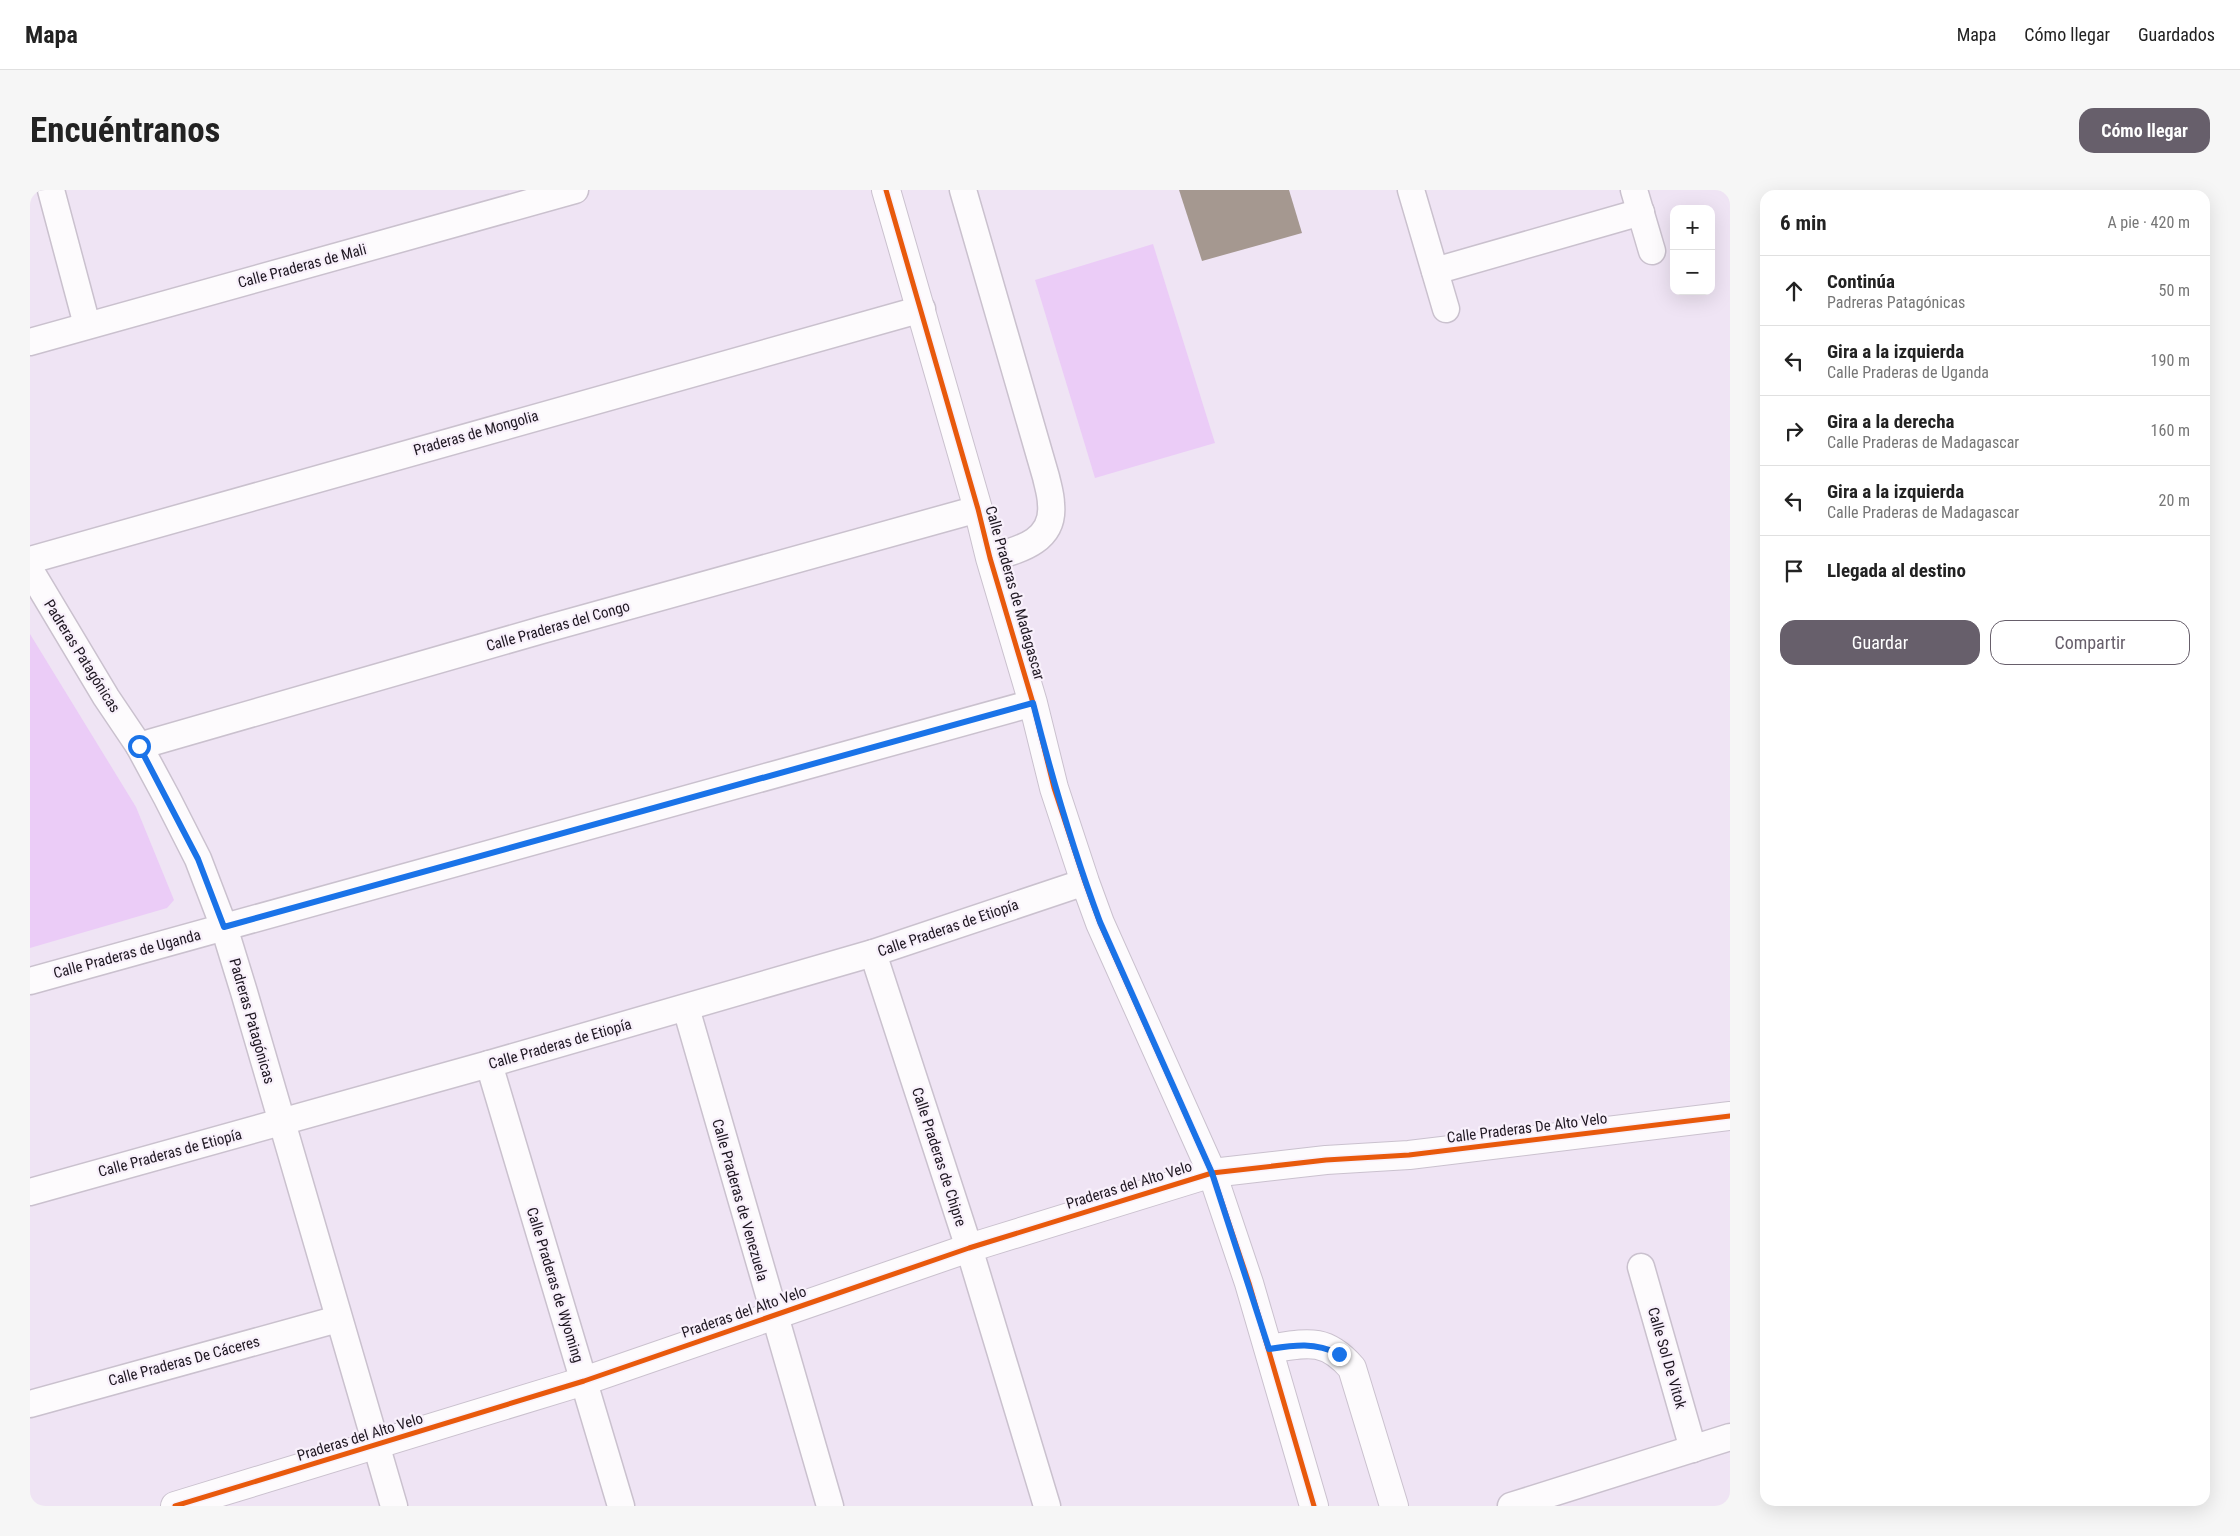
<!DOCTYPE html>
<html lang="es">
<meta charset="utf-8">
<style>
:root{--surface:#fff;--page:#f6f6f6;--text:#222;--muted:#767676;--line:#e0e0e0;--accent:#675f6b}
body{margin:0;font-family:"Roboto Condensed",sans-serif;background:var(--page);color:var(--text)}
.controls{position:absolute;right:15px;top:15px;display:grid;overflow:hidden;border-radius:10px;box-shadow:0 5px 20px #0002}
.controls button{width:45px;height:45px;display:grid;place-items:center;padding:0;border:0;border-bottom:1px solid var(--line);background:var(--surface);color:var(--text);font:25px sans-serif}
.stop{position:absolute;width:15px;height:15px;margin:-11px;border:4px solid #1a73e8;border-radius:50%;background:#fff}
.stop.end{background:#1a73e8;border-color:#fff;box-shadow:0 1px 5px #0008}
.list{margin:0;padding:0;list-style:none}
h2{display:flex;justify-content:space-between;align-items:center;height:65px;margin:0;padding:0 20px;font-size:21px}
h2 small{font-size:16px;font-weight:400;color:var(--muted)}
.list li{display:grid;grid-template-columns:32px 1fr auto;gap:15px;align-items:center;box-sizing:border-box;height:70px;padding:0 20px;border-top:1px solid var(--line)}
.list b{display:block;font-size:19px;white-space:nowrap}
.list p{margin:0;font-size:16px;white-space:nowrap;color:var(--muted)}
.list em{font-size:16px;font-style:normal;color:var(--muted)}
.actions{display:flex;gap:10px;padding:15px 20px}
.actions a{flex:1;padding:11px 0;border:1px solid var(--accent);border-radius:15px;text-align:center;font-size:18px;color:var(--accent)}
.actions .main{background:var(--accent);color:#fff}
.icon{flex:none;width:28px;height:28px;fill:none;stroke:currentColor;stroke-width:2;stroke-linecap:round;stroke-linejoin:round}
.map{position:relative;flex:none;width:1700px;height:1316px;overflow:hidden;border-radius:15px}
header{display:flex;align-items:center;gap:30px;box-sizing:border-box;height:70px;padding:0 25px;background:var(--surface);border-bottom:1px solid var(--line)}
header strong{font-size:24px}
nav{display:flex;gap:28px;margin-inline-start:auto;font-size:18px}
.intro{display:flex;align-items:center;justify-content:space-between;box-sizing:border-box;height:120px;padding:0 30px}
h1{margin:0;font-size:35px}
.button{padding:12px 22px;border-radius:15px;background:var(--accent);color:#fff;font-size:18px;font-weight:700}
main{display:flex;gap:30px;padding:0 30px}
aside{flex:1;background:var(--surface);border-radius:15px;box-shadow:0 5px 20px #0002}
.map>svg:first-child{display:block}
</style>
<header>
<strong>Mapa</strong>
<nav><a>Mapa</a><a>Cómo llegar</a><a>Guardados</a></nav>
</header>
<div class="intro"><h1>Encuéntranos</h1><a class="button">Cómo llegar</a></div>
<main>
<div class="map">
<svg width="1700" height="1316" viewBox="0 0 1700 1316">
<rect width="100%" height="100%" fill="#efe4f4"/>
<!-- green -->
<g fill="#ebccf7">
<polygon points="1123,54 1185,253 1065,288 1005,90"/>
<polygon points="0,444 106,617 144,710 137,718 0,758"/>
</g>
<!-- building -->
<polygon fill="#a59890" points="1149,0 1259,0 1272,43 1172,71"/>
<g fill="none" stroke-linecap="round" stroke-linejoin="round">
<!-- minor casing -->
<g stroke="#cac1ce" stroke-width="29">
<g id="minor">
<polyline points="21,0 57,135"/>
<path d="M933,0L1016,287C1018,296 1021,305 1021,314C1025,352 988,360 960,368"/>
<polyline points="1381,0 1416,119"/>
<polyline points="1604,0 1622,61"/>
<polyline points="1405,81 1611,22"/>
<polyline points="0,152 545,0"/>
<polyline points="0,370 892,119"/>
<polyline points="0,380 76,507 109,556 137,608 168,669 194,737 214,802 364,1316"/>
<polyline points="109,556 512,440 948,319"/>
<polyline points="843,763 939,1058 1017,1316"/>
<polyline points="0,791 1003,513"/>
<polyline points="656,818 800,1316"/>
<polyline points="459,874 591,1316"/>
<polyline points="0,1002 459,874 843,763 1055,692"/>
<polyline points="1611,1077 1663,1259"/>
<polyline points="0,1214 308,1129"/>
<polyline points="1481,1316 1700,1247"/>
</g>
</g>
<!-- tertiary casing -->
<g stroke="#cac1ce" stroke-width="30">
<g id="tertiary">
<polyline points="856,0 948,319 960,368 1003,513 1024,598 1055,692 1070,733 1182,983 1219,1093 1284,1316"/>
<path d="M1239,1159C1277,1153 1295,1147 1322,1178L1364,1316"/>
<polyline points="145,1316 554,1191 939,1058 1182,983 1296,970 1379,965 1700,926"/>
</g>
</g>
<!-- minor -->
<use href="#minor" stroke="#fdfbfd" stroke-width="26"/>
<!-- tertiary -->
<use href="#tertiary" stroke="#fdfbfd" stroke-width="28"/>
<!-- cycleway casing -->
<g stroke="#f8f0fb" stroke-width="8">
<g id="cycleway">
<polyline points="856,0 948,319 960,368 1003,513 1024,598 1055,692 1070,733 1182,983 1219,1093 1284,1316"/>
<polyline points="145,1316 554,1191 939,1058 1182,983 1296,970 1379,965 1700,926"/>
</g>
</g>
<!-- cycleway -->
<use href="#cycleway" stroke="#e8590c" stroke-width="5"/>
</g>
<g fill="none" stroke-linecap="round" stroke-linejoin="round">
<!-- route -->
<path stroke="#1a73e8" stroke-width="6" d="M109,556L168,669L194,737L1003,513C1022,588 1043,660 1070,732L1182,983L1239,1159C1265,1155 1285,1152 1309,1164"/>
</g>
<g text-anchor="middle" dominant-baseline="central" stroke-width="4.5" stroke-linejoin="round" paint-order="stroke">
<!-- street labels -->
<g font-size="15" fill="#1e1721" stroke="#f8f0fb">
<text transform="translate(272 76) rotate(-15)">Calle Praderas de Mali</text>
<text transform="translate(446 243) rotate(-16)">Praderas de Mongolia</text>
<text transform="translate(985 403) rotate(74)">Calle Praderas de Madagascar</text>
<text transform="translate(528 436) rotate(-16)">Calle Praderas del Congo</text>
<text transform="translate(52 466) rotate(58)">Padreras Patagónicas</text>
<text transform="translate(918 738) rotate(-19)">Calle Praderas de Etiopía</text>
<text transform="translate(97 764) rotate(-15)">Calle Praderas de Uganda</text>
<text transform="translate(222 831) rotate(74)">Padreras Patagónicas</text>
<text transform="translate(530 854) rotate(-16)">Calle Praderas de Etiopía</text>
<text transform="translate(1497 938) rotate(-7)">Calle Praderas De Alto Velo</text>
<text transform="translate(140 963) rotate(-15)">Calle Praderas de Etiopía</text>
<text transform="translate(909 967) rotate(72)">Calle Praderas de Chipre</text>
<text transform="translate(1099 995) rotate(-17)">Praderas del Alto Velo</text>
<text transform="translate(710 1010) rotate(74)">Calle Praderas de Venezuela</text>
<text transform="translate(525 1095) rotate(73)">Calle Praderas de Wyoming</text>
<text transform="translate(714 1122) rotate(-19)">Praderas del Alto Velo</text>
<text transform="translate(1637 1168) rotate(74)">Calle Sol De Vitok</text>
<text transform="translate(154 1171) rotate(-15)">Calle Praderas De Cáceres</text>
<text transform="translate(330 1247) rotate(-17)">Praderas del Alto Velo</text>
</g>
</g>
</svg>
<div class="controls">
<button>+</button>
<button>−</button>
</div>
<div class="stop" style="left:109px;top:556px"></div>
<div class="stop end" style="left:1309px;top:1164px"></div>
</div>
<aside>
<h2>6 min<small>A pie · 420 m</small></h2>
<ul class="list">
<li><svg class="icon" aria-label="ahead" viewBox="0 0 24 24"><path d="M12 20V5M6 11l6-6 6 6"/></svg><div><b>Continúa</b><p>Padreras Patagónicas</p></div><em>50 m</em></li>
<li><svg class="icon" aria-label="left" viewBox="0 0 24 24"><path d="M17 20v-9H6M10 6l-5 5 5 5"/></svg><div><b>Gira a la izquierda</b><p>Calle Praderas de Uganda</p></div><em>190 m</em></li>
<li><svg class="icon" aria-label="right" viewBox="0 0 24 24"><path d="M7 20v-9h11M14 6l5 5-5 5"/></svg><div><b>Gira a la derecha</b><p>Calle Praderas de Madagascar</p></div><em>160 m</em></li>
<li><svg class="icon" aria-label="left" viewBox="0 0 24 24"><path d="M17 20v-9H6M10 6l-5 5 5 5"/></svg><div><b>Gira a la izquierda</b><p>Calle Praderas de Madagascar</p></div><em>20 m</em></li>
<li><svg class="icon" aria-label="arrive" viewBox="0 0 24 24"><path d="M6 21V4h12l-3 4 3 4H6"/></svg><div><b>Llegada al destino</b></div></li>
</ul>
<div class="actions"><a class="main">Guardar</a><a>Compartir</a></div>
</aside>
</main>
